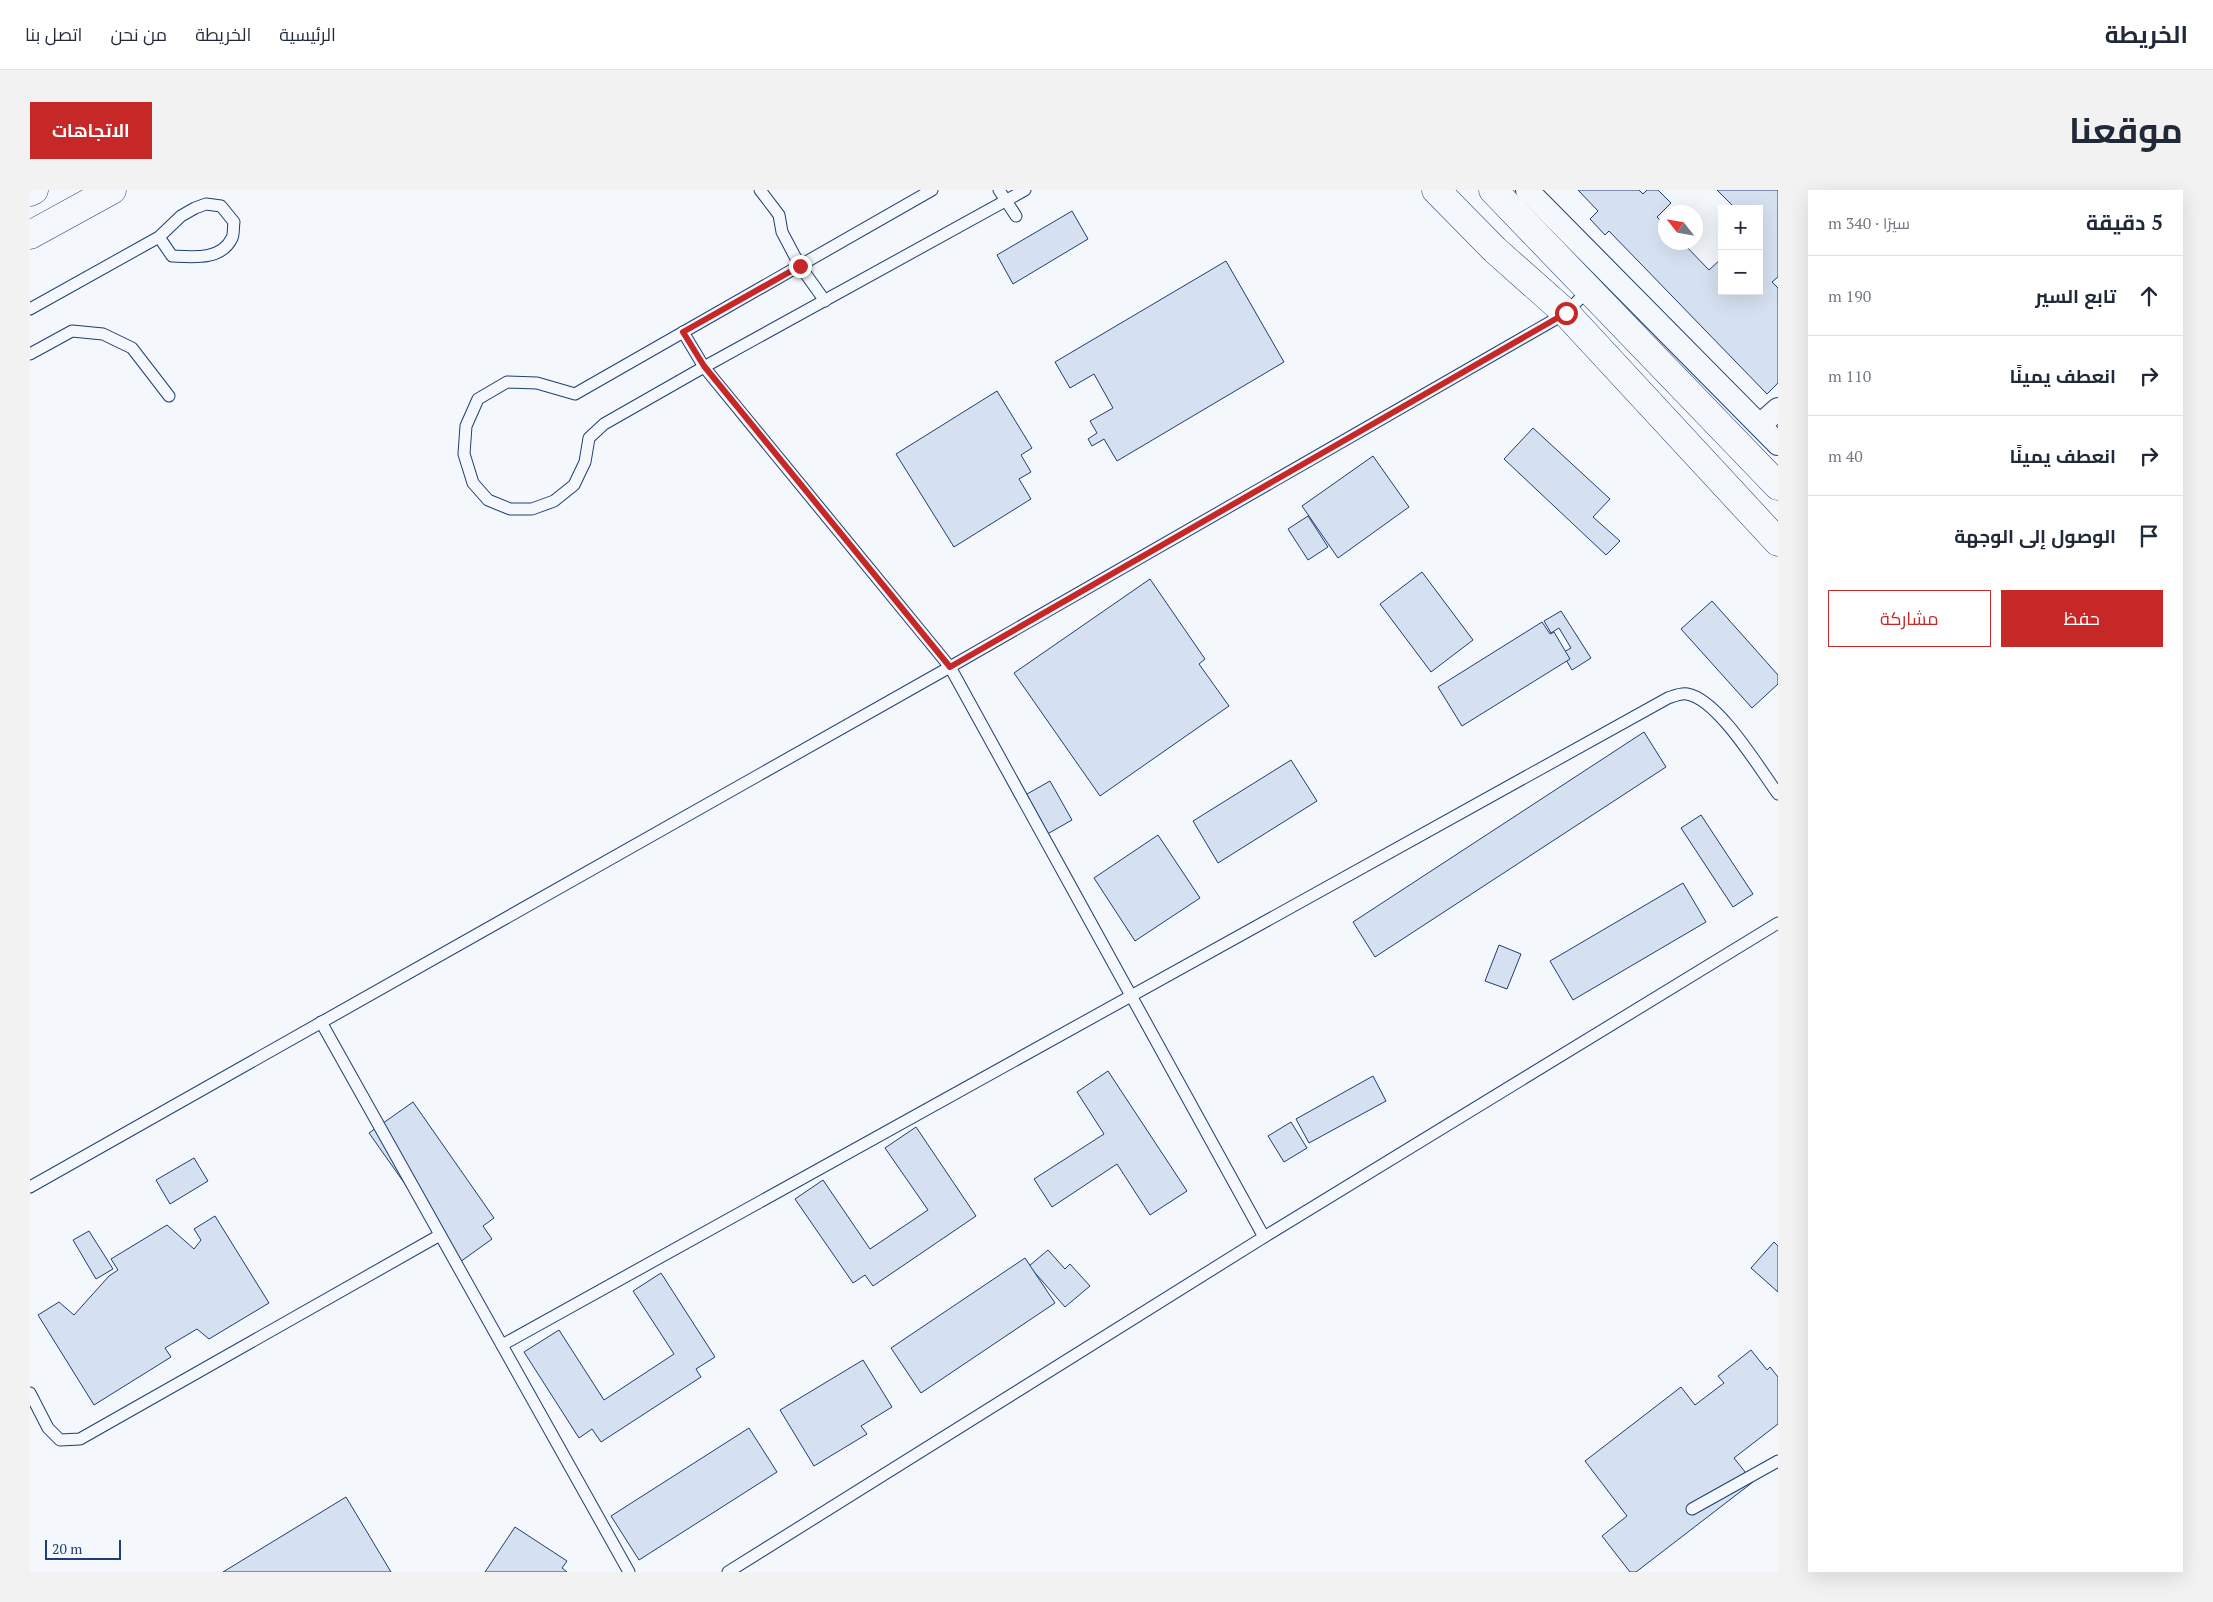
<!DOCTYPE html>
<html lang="ar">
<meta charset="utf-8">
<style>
:root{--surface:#fff;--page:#f2f2f3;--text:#1f2937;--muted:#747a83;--line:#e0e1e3;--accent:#c62828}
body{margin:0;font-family:"PT Serif",Cairo,serif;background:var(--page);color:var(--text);direction:rtl}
.controls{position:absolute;right:15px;top:15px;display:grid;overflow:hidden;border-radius:0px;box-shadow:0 5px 20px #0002}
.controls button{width:45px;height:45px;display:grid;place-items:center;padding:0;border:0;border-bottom:1px solid var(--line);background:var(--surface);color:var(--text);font:25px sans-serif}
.compass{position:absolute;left:1628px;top:15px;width:45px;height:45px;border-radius:50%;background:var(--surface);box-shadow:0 5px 20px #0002;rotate:301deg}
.scale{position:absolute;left:15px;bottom:12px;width:76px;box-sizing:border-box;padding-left:5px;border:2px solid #1d3f73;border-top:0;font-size:14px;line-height:18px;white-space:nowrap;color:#1d3f73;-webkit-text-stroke:4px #f4f7fb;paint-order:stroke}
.stop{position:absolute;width:15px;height:15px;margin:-11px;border:4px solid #c62828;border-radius:50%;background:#fff}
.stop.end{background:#c62828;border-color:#fff;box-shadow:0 1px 5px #0008}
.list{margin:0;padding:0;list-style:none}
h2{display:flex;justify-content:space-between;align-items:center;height:65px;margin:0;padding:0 20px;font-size:21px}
h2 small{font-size:16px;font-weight:400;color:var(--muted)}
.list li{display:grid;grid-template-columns:32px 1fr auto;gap:15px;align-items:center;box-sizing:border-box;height:80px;padding:0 20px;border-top:1px solid var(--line)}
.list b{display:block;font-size:19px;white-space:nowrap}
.list em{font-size:16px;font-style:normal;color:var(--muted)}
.actions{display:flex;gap:10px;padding:15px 20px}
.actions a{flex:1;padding:11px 0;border:1px solid var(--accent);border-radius:0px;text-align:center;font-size:18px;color:var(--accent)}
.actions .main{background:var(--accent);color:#fff}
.icon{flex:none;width:28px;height:28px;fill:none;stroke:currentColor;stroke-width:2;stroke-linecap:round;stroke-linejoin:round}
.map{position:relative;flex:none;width:1748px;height:1382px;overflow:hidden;direction:ltr;border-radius:0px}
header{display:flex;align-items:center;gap:30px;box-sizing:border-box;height:70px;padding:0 25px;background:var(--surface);border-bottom:1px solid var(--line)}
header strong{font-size:24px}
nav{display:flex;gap:28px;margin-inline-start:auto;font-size:18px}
.intro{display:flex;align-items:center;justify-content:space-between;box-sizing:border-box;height:120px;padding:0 30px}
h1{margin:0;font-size:35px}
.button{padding:12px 22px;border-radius:0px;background:var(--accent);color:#fff;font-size:18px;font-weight:700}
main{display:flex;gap:30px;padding:0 30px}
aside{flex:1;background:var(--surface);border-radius:0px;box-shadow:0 5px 20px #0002}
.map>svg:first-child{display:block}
</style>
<header>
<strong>الخريطة</strong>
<nav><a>الرئيسية</a><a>الخريطة</a><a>من نحن</a><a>اتصل بنا</a></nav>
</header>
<div class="intro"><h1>موقعنا</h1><a class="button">الاتجاهات</a></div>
<main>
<aside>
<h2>5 دقيقة<small>سيرًا · 340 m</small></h2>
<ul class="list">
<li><svg class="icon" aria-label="ahead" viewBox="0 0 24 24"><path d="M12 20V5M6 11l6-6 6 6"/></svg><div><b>تابع السير</b></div><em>190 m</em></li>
<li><svg class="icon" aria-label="right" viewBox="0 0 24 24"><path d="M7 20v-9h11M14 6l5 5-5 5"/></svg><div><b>انعطف يمينًا</b></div><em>110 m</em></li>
<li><svg class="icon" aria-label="right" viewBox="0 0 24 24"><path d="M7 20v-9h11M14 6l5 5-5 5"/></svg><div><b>انعطف يمينًا</b></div><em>40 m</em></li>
<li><svg class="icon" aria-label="arrive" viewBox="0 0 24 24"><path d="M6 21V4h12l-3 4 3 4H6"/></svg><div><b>الوصول إلى الوجهة</b></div></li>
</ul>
<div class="actions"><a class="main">حفظ</a><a>مشاركة</a></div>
</aside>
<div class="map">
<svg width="1748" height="1382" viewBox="0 0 1748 1382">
<rect width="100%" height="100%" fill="#f4f7fb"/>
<!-- building -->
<g fill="#d5e0f0" stroke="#1d3f73">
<polygon points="1548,0 1609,0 1613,4 1617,0 1628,0 1641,13 1627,27 1636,36 1636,52 1652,52 1679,80 1692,68 1692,101 1729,101 1729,19 1706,19 1687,0 1748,0 1748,87 1742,92 1748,98 1748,193 1737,204 1579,41 1575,45 1560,29 1568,21"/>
<polygon points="1042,21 1058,49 983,94 967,65"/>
<polygon points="1196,71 1254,172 1087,271 1074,249 1062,256 1058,249 1067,243 1060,231 1083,218 1064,184 1040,198 1025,172"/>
<polygon points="967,201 1002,258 991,265 1001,282 989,289 1001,309 924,357 866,264"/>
<polygon points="1503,238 1580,309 1563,327 1590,351 1576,365 1474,269"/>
<polygon points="1343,266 1379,317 1308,368 1272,316"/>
<polygon points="1278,326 1298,357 1278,370 1258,339"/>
<polygon points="1392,382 1443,450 1401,482 1350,414"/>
<polygon points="1120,389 1175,469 1169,474 1199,516 1070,606 984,483"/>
<polygon points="1682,411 1748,485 1748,494 1722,518 1651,439"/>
<polygon points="1531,421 1561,468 1542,480 1532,463 1541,458 1529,438 1521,443 1514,431"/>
<polygon points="1512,432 1520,444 1524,442 1540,469 1432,536 1408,497"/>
<polygon points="1614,542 1636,577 1345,767 1323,732"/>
<polygon points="1261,570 1287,611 1188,673 1163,631"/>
<polygon points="1020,591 1042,630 1012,647 990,608"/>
<polygon points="1671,625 1723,704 1703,717 1651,638"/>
<polygon points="1128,645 1170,708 1105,751 1064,688"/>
<polygon points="1653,693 1676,732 1543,810 1520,771"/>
<polygon points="1469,755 1491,764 1477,799 1455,791"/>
<polygon points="1078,881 1157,1001 1120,1025 1087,974 1022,1017 1004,989 1074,944 1047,902"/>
<polygon points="1343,886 1356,911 1279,953 1266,929"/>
<polygon points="383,912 464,1028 453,1036 462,1049 430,1072 339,943"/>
<polygon points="1261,932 1277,958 1254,972 1238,946"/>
<polygon points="886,937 946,1026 843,1096 835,1085 823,1093 765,1009 793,990 840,1059 898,1020 855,958"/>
<polygon points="164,968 178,991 140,1014 126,990"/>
<polygon points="185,1026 239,1113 179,1149 167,1139 135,1158 141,1167 64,1215 8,1125 29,1112 44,1125 79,1086 88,1080 81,1069 137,1035 164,1059 171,1050 164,1039"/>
<polygon points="59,1041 83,1079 66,1089 43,1050"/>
<polygon points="1744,1052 1748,1056 1748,1102 1721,1078"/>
<polygon points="1018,1060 1035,1079 1040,1074 1060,1096 1035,1117 999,1076"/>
<polygon points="995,1068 1025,1113 891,1203 861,1158"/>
<polygon points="631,1083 685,1167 666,1179 671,1187 571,1252 562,1239 549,1248 494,1162 529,1140 574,1210 644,1164 603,1101"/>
<polygon points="1721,1160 1737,1180 1740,1177 1748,1187 1748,1234 1704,1268 1723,1292 1606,1382 1600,1382 1572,1346 1597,1326 1555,1271 1651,1197 1665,1215 1694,1193 1688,1186"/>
<polygon points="833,1170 862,1217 831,1236 837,1244 784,1276 750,1220"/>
<polygon points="719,1238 747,1282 609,1370 581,1326"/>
<polygon points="316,1307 361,1382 193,1382"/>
<polygon points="485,1337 537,1371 532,1378 537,1382 455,1382"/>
</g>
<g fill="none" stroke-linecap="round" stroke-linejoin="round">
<!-- lane casing -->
<g stroke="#1d3f73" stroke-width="13">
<g id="lane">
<polyline points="730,0 749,25 752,42 770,76 795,111"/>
<polyline points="902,0 545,204 507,193 477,192 448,209 436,236 434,264 443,293 458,310 480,319 502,319 524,311 544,295 555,272 559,248 574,234 674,177 995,0"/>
<polyline points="969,0 986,26"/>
<path d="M0,119L129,47L151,26L165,18L176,14L191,16L204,32C203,37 204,44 202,48C191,71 162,67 142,66L129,47"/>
<polyline points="653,142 674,177 920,477 1234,1047"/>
<polyline points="0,164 42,141 73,144 102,158 139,206"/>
<polyline points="291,832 599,1382"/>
<polyline points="0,997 920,477 1536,123 1558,100"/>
<path d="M472,1155L1638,508C1644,506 1651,503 1657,504C1688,509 1729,578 1748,604"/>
<polyline points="0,1203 18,1238 30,1250 50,1249 410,1045"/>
<polyline points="1662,1319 1748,1271"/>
<polyline points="698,1382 1234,1047 1748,733"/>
</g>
</g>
<!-- street casing -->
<g stroke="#1d3f73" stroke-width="24">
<g id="street">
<polyline points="1497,0 1748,254"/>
<polyline points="1730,235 1748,219"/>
</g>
</g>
<!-- secondary casing -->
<g stroke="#1d3f73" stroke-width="29">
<g id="secondary">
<polyline points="1406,0 1465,60 1536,123 1748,352"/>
<polyline points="1463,0 1748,296"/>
</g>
</g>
<!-- highway casing -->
<g stroke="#1d3f73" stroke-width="29">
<g id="highway">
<polyline points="0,2 4,0"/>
<polyline points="0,45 82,0"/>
</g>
</g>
<!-- lane -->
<use href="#lane" stroke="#f4f7fb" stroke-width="11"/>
<!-- street -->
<use href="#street" stroke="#f4f7fb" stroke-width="22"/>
<!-- secondary -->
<use href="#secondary" stroke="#f4f7fb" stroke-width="28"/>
<!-- highway -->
<use href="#highway" stroke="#f4f7fb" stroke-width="28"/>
</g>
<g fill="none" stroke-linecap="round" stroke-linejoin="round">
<!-- route -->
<polyline stroke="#c62828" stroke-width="6" points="770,76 653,142 674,176 920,477 1536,123"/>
</g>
</svg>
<div class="controls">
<button>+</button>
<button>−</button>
</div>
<svg class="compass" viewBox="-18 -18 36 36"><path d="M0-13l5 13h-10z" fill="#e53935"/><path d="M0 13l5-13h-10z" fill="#747a83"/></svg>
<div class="scale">20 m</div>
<div class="stop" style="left:1536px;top:123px"></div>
<div class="stop end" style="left:770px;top:76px"></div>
</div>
</main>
